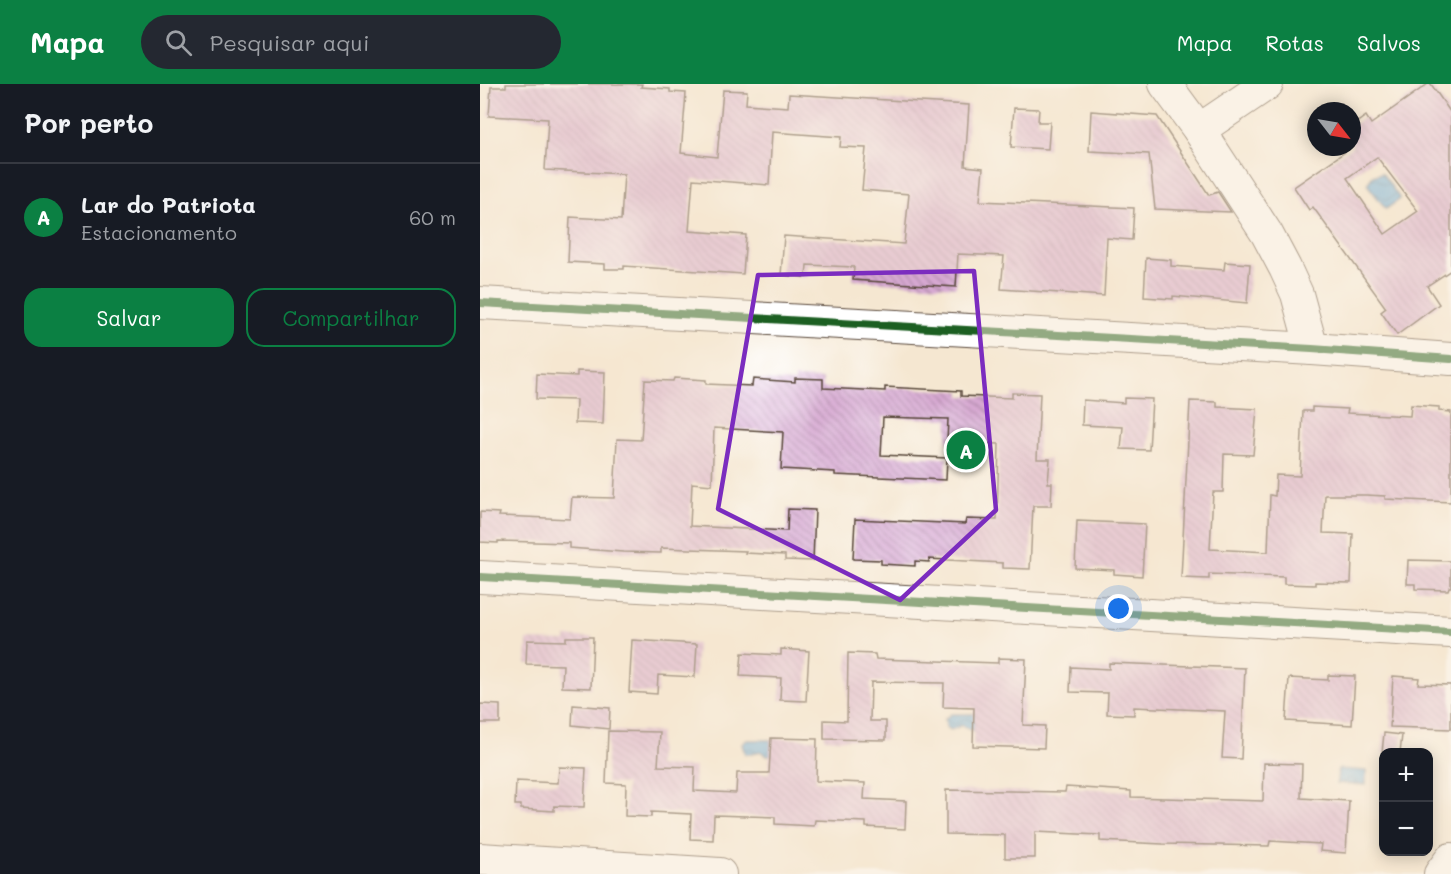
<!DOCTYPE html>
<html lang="pt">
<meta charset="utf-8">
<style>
:root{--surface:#171b24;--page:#242831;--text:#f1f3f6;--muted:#9ea1a6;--line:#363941;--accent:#0b8043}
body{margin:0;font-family:Mali,sans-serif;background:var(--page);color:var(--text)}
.controls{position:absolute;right:18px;bottom:18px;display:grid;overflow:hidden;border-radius:12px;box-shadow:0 3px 15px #0003}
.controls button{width:54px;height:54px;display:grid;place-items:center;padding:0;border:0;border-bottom:2px solid var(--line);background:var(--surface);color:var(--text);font:30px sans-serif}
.compass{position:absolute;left:827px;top:18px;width:54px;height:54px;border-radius:50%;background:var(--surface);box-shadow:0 3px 15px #0003;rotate:121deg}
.you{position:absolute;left:639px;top:525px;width:21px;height:21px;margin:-15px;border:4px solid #fff;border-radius:50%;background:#1a73e8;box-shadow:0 0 0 9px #1a73e833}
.badge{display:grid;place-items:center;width:39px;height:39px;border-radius:50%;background:var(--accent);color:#fff;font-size:20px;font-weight:700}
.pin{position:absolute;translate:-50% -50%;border:3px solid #fff;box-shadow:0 2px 6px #0006}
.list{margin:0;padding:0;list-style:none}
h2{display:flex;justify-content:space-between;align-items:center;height:78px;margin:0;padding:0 24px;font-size:26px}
h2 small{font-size:20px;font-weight:400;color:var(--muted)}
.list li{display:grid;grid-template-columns:39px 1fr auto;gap:18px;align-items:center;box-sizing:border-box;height:108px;padding:0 24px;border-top:2px solid var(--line)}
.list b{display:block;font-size:22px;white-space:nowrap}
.list p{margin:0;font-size:20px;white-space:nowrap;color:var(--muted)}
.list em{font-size:20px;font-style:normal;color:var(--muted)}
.actions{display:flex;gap:12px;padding:18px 24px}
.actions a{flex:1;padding:14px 0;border:2px solid var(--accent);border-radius:18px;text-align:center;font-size:21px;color:var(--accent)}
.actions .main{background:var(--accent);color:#fff}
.icon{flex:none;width:33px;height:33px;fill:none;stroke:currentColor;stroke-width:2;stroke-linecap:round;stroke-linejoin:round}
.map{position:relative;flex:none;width:971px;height:790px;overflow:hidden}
header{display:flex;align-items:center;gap:36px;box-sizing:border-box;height:84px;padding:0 30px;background:var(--accent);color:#fff}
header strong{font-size:28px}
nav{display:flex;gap:33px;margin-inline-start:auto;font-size:21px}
.search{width:420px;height:54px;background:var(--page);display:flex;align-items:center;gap:15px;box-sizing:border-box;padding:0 21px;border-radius:33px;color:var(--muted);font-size:22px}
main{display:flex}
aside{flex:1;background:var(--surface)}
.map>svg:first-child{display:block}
</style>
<header>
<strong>Mapa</strong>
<div class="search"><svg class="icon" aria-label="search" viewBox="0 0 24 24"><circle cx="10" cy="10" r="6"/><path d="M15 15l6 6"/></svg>Pesquisar aqui</div>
<nav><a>Mapa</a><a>Rotas</a><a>Salvos</a></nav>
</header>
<main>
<aside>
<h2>Por perto<small></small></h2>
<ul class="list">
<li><span class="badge">A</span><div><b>Lar do Patriota</b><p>Estacionamento</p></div><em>60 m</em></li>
</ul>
<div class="actions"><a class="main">Salvar</a><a>Compartilhar</a></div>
</aside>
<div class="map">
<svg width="971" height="790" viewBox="0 0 971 790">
<defs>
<pattern id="water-waves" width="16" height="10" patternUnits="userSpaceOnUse" patternTransform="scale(1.5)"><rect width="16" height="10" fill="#65abdc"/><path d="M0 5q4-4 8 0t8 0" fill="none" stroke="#548bb2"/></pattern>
<pattern id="building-back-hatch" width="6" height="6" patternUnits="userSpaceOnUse" patternTransform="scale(1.5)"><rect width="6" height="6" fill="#d7a9d2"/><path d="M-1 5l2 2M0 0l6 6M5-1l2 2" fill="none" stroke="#b08aaa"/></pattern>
</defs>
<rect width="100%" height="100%" fill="#fff"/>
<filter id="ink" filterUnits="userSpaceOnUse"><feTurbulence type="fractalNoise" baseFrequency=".0167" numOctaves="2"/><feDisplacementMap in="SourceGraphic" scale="12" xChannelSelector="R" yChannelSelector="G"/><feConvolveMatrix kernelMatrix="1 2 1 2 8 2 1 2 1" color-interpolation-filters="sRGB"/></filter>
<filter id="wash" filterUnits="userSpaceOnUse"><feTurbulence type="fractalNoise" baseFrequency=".008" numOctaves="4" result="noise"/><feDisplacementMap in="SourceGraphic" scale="24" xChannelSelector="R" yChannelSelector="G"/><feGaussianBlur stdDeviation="1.35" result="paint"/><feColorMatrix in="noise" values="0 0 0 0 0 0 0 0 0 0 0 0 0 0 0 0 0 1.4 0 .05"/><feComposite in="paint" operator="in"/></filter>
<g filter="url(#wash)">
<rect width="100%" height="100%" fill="#f5e7d1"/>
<!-- water -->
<g fill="url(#water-waves)" stroke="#506a7d" stroke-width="1.5">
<polygon points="902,89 920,115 906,125 887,100 893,92"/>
<polygon points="471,630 495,630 494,646 490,646 482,641 471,646 466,643 465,635"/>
<polygon points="267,656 291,656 291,671 286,671 280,667 272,670 265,670 262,660"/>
<polygon points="858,685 886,687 886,701 857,699"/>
</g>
<g id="blocks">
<!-- building -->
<g fill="url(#building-back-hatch)" fill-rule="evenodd">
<polygon points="26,0 162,0 161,3 190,5 190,8 206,9 201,69 237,73 243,6 267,7 266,20 308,23 309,10 489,21 485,82 503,84 500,117 654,124 652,156 627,154 624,212 521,205 524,172 478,170 476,203 373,196 374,183 327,181 326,193 301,191 304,152 424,160 429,110 382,106 386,64 360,63 361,53 292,48 289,101 213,95 209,147 266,151 263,190 144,182 144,185 125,185 125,180 88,178 90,133 141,136 144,90 65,86 68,35 9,32 11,3 26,3"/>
<path d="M948,0H951L971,29V186L947,202L959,220L917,251L901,228L906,224L833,123L829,126L814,103L872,63V42L886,32L891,40ZM897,73L938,127L905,150L867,94Z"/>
<polygon points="534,24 559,25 558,38 570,38 568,65 531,63"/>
<polygon points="611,27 677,32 729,111 738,108 751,128 675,125 669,70 609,67"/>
<polygon points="666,174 691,176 691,182 744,186 745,178 770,180 767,219 693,212 693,215 664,213"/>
<polygon points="97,287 125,288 123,340 95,339 96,316 56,315 57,290 97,292"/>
<polygon points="194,294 226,296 226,300 272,302 273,295 315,298 315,294 343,295 343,304 405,307 405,303 481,307 481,312 532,314 532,309 560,310 557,375 570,375 568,399 572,399 571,422 553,422 550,485 523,484 523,479 449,475 449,478 435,477 435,482 401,480 401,476 373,475 375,435 485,440 486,435 517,436 519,360 467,358 468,335 403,333 401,371 467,374 466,396 355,391 355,388 301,385 303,348 234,344 232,401 212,399 210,442 307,447 308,425 335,426 333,477 305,476 305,471 265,469 266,467 181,464 181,469 143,468 89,464 89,459 18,457 18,459 0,458 0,428 20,429 19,432 90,435 92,413 134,414 137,355 161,356 165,296 193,297"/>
<polygon points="644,314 672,315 669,366 641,365 643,343 602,341 603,316 644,319"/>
<polygon points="710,317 737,318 737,323 777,325 773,371 744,370 743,408 733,408 730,465 788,468 790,411 795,412 796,391 820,392 823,327 832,327 832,323 868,325 867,329 930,332 931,321 959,323 959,327 971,328 971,418 905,415 905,412 886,411 845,411 843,449 873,450 871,499 835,498 835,501 804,500 804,493 729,490 729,495 701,494"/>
<polygon points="597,437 665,440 662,492 634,490 634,486 595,484"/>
<polygon points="928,476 971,477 971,503 969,503 968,506 935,505 935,500 927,500"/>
<polygon points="86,553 113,553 111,604 82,603 83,581 46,580 47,556 86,557"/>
<polygon points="152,556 217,560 215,593 178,591 177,610 149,608"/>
<polygon points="301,565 329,567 326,617 300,616 301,594 260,592 262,569 301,571"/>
<polygon points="368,569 395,570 396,575 518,579 518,574 546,575 543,641 565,642 564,664 493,662 494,624 463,623 464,599 391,598 390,637 406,637 406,656 344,655 344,636 367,637"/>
<polygon points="629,579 765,584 761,675 742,674 745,627 654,623 654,631 627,630 628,609 590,608 591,583 629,585"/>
<polygon points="848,591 875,592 872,641 806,637 809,594 848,596"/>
<polygon points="913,592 939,594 938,600 971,601 971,645 910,643"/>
<polygon points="0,620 20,621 20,639 0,639"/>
<polygon points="93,621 130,624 129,645 92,641"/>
<polygon points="128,647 180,648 178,682 215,683 214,707 256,709 257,689 289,689 291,654 337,655 336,697 385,699 384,715 426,717 425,745 386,743 386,738 335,736 334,742 295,740 295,733 234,731 233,756 210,755 211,730 171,728 171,733 145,732 146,700 126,699"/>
<polygon points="904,649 922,651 920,669 902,669"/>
<polygon points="784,679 822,680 821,714 869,717 866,769 840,767 841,760 790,757 789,762 683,760 620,757 620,751 555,748 555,774 525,774 525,751 466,750 466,706 585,708 586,703 651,707 651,713 783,717"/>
<polygon points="79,683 106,684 104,723 74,722 74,727 41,725 41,721 35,721 36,697 78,699"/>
</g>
</g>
</g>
<g filter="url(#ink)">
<use href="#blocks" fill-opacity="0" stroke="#574639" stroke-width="1.5"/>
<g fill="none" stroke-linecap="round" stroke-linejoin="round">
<!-- minor casing -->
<g stroke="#574639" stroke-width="34">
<g id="minor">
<polyline points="685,0 719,46 787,150 805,184 817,210 832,265"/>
<polyline points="719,46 787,0"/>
<polyline points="0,219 832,265 971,275"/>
<polyline points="0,493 971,548"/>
<polyline points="0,775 240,790"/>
<polyline points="960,790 971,775"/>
</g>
</g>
<!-- minor -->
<use href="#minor" stroke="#fff" stroke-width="32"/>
<!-- cycleway casing -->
<g stroke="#fff" stroke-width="11">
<g id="cycleway">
<polyline points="0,219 832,265 971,275"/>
<polyline points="0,493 971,548"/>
</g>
</g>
<!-- cycleway -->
<use href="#cycleway" stroke="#1b5e20" stroke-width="8"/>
</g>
</g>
<!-- marked area -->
<path d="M0 0H971V790H0ZM494,187L516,426L420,516L238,425L278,191Z" fill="#f5e7d1" fill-opacity=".55" fill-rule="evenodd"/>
<path fill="none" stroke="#7b2cbf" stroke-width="4.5" stroke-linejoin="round" d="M494,187L516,426L420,516L238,425L278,191Z"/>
</svg>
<div class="controls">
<button>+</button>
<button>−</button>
</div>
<svg class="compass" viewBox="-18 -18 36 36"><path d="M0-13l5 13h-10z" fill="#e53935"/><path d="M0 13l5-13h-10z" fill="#9ea1a6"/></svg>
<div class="you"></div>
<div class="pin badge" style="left:486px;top:366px">A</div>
</div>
</main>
